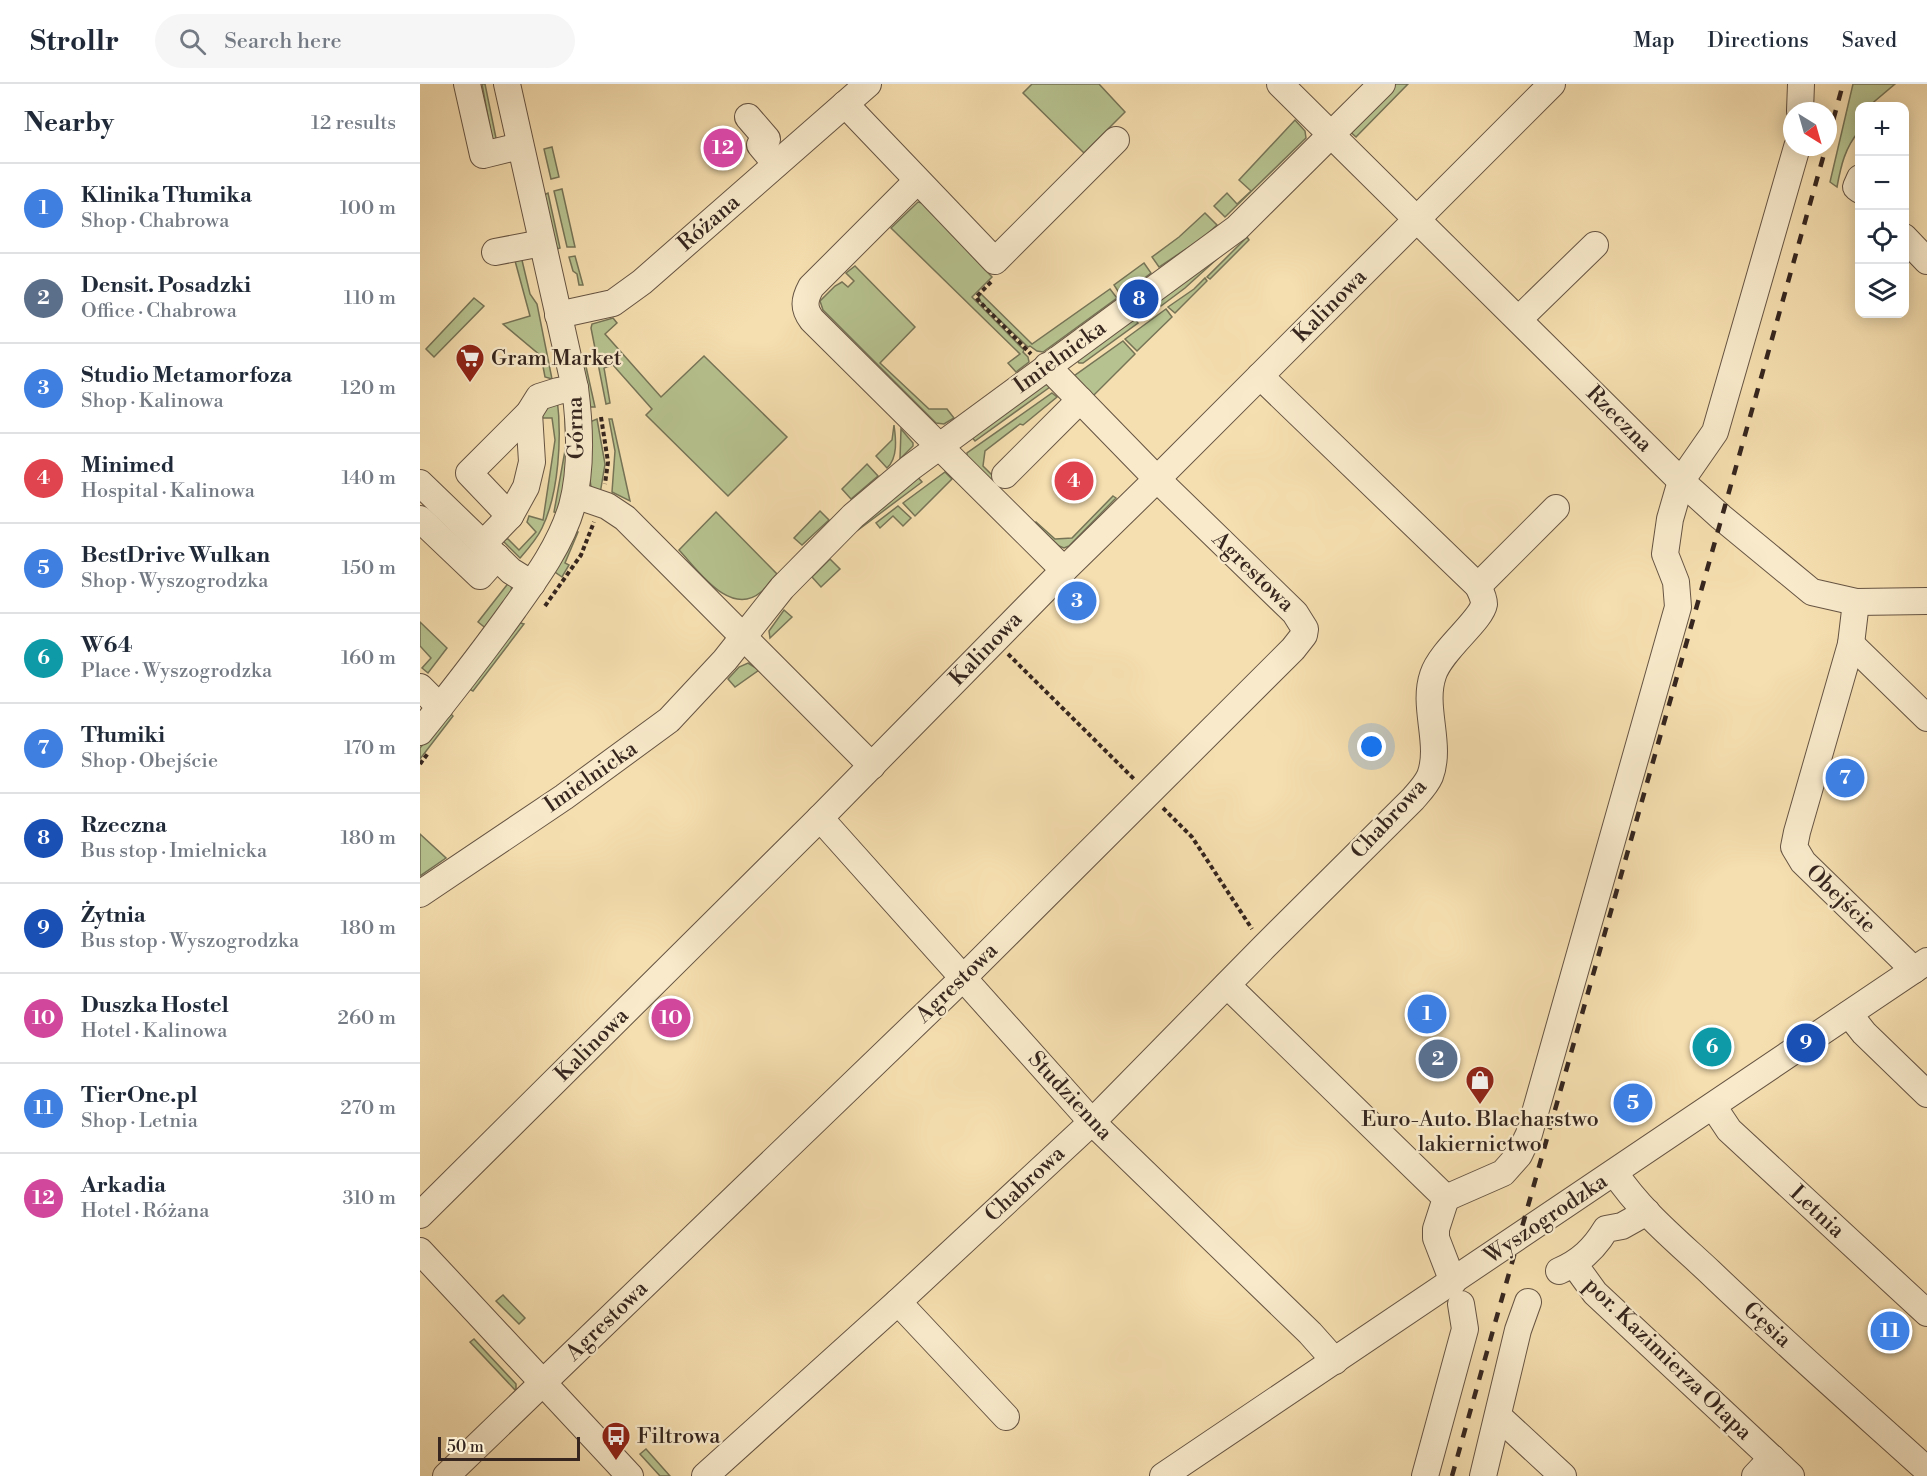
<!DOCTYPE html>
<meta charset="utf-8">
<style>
:root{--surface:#fff;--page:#f6f6f7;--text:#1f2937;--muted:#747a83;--line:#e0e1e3;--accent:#8f2418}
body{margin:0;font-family:"Libre Bodoni",serif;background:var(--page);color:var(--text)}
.controls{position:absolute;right:18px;top:18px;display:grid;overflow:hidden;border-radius:12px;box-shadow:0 3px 15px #0003}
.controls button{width:54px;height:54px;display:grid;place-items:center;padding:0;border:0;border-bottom:2px solid var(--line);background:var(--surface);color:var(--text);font:30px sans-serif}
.compass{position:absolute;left:1363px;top:18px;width:54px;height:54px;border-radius:50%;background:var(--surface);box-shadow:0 3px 15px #0003;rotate:143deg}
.scale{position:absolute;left:18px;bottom:15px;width:142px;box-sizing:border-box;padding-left:6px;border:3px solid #36261f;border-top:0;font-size:16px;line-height:21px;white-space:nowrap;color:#36261f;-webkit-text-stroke:4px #f8eacb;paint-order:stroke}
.you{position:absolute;left:952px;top:663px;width:21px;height:21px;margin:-15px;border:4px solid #fff;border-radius:50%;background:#1a73e8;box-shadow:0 0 0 9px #1a73e833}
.badge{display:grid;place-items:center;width:39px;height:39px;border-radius:50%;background:var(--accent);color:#fff;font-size:20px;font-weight:700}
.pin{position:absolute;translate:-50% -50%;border:3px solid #fff;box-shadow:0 2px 6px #0006}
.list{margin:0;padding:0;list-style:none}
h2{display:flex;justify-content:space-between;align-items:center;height:78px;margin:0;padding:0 24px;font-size:26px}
h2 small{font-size:20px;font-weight:400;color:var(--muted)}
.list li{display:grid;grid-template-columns:39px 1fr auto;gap:18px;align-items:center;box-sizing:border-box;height:90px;padding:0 24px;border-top:2px solid var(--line)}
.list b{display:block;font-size:22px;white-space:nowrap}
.list p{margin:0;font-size:20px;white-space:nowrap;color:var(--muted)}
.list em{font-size:20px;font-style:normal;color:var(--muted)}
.icon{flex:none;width:33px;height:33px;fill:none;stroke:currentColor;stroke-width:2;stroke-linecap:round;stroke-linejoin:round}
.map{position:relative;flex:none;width:1507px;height:1392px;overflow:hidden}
header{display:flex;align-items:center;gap:36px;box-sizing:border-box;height:84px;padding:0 30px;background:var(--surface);border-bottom:2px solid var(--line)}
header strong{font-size:28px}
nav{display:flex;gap:33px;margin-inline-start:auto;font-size:21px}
.search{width:420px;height:54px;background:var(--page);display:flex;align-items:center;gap:15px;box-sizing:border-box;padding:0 21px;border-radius:33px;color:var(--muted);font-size:22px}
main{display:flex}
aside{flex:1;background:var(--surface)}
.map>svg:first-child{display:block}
</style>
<header>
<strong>Strollr</strong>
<div class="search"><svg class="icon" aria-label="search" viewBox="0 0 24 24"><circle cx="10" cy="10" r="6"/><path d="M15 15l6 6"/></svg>Search here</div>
<nav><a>Map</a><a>Directions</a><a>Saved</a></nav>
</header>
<main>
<aside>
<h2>Nearby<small>12 results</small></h2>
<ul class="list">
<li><span class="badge" style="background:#3f7fe0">1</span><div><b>Klinika Tłumika</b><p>Shop · Chabrowa</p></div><em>100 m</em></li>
<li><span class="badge" style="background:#5c6f8a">2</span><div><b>Densit. Posadzki</b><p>Office · Chabrowa</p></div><em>110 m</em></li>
<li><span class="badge" style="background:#3f7fe0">3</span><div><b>Studio Metamorfoza</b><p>Shop · Kalinowa</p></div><em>120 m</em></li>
<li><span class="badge" style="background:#e0444e">4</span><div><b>Minimed</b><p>Hospital · Kalinowa</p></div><em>140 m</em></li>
<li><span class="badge" style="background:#3f7fe0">5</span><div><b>BestDrive Wulkan</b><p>Shop · Wyszogrodzka</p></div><em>150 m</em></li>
<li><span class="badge" style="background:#0f9aa8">6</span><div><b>W64</b><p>Place · Wyszogrodzka</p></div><em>160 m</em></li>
<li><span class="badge" style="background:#3f7fe0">7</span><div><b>Tłumiki</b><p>Shop · Obejście</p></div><em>170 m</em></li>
<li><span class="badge" style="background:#1a4fb4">8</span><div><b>Rzeczna</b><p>Bus stop · Imielnicka</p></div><em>180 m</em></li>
<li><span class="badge" style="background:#1a4fb4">9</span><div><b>Żytnia</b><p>Bus stop · Wyszogrodzka</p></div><em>180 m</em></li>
<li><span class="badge" style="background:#d1479c">10</span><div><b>Duszka Hostel</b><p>Hotel · Kalinowa</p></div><em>260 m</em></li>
<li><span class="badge" style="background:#3f7fe0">11</span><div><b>TierOne.pl</b><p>Shop · Letnia</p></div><em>270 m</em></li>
<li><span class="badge" style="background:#d1479c">12</span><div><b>Arkadia</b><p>Hotel · Różana</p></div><em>310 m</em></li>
</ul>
</aside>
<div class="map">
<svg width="1507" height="1392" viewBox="0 0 1507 1392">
<rect width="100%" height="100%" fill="#f5deaf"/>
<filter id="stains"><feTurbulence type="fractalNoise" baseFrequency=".00333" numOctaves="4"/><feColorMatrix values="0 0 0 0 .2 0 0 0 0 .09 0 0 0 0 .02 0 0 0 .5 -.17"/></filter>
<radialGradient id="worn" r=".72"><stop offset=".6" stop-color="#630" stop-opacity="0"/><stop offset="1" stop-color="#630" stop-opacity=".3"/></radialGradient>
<!-- green -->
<g fill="#b6c28f" stroke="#767457" stroke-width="1.5">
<polygon points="62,0 65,0 77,59 73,60"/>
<polygon points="612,0 679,0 705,28 664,69 603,9"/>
<polygon points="970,0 988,0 936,53 926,44"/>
<path d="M1433,0H1475L1449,22H1440L1439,47C1425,64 1421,81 1417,103L1410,98Z"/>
<polygon points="875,36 885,47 886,54 805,133 794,122 807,109 817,120 831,107 819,96"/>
<polygon points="132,63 139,93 131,95 124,65"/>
<polygon points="142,105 155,163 147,163 134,107"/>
<polygon points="128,109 140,164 137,165 124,111"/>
<polygon points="498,118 502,119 572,193 552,213 604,266 603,268 608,273 609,278 596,288 588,279 600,270 471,144"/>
<polygon points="785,129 797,141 784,153 739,183 732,173 759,153"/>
<polygon points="827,153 829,156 790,195 787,193"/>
<polygon points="809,164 765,204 741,222 736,215"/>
<polygon points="101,172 110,210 117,220 132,295 125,293 121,272 83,240 110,232 94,173"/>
<polygon points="155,172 163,201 159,201 157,190 153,187 149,173"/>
<polygon points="724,179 731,189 701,212 694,201"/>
<polygon points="435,182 495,243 460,279 509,325 527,325 534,334 524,340 516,339 403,226 400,217 415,202 422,198 428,203 434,197 426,189"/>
<polygon points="785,194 787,197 755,229 748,223 774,205"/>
<polygon points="690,205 697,214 623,268 617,267 610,262 608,263 560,217 559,213 561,210 612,260"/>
<polygon points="54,214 64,222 14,273 6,265"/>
<polygon points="746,225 752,233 717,267 705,255"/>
<polygon points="713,232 718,239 663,279 659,279 655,274"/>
<polygon points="193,234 197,239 185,250 241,313 284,272 367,353 308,412 226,331 232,325 193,281 184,284 190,319 186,320 171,244 172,240"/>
<polygon points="703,257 715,270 672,313 654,292"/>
<polygon points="165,278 175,323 170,323 167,320 161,279"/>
<polygon points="625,299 630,303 555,357 550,351"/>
<polygon points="632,309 637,313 603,341 600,340 565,367 563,382 574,393 571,396 547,372 547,369"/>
<path d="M137,314C142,352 139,409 122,444C117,455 108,465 100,474L81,455H88L99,466L116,448L107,438L109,432L123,436L135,356L132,334H118L126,318Z"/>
<path d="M145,333C151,370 146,393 138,429L134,428L146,361Z"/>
<polygon points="177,335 185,380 180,410 171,403 170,396 170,341 172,337"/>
<polygon points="189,335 192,335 210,417 192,408 195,367"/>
<path d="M474,341C476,355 478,374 467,384L456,372L472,356Z"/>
<polygon points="481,345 493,359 493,362 480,375"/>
<polygon points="447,380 458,392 431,415 422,405"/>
<polygon points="525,388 532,395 495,432 483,419"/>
<polygon points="496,391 502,398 438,446 438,441"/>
<polygon points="693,412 696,414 649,462 644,464 639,462 615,439 616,438 635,455 652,454"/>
<polygon points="478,422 491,434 483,442 473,432 460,444 456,439"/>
<polygon points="400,427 409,436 382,461 374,454"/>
<path d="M296,428L357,490C351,495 347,503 341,508C310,534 278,486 259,466Z"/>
<polygon points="153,447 158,448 145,479 149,481 142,493 135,488 135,483"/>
<polygon points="410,475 420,485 401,503 392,493"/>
<path d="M90,497C97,514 78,532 68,546L58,538Z"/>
<polygon points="364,526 372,533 350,554 349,547"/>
<polygon points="0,538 27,564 8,589 2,584 11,574 0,562"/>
<polygon points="97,538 104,540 53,607 49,605"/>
<polygon points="328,579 339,586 315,603 308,595 319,583"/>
<polygon points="29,628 33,632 0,675 0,664"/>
<polygon points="0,750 26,774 0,792"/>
<polygon points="83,1211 105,1234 99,1240 76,1217"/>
<polygon points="54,1255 96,1300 96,1307 50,1258"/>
<polygon points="226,1365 250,1392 240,1392 220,1370"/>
</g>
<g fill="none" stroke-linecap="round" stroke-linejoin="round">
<!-- minor casing -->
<g stroke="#665443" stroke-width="28">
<g id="minor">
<polyline points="47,0 63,71 100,62"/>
<polyline points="860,0 1261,397 1301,433 1392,508 1436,518 1507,517"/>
<polyline points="425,20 575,177 696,56"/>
<polyline points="1380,27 1381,0"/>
<polyline points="328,33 347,55 340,61 356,80"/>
<polyline points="1440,94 1436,103 1440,106"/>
<path d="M497,97L391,203C384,216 383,224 392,236L644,486"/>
<polyline points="1484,153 1507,177"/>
<polyline points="75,168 122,159"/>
<polyline points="138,231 193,219 222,198 448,0"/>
<polyline points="1099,235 1175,161"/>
<polyline points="585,391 660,316"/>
<polyline points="0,399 91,487 112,500"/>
<polyline points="155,411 187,422 205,434 452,682"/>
<polyline points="90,432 106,403 112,378 109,329"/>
<polyline points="0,435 60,492 77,473"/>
<polyline points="64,459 90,432 49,389 109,329 119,313 138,307 155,304"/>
<polyline points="1058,502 1136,424"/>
<polyline points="1436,518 1431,560 1377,748 1374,763 1383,778 1494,886"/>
<polyline points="1431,560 1507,634"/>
<polyline points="0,603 20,623"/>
<path d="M0,648C32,608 64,567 94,525C117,493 141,460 152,422C162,385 160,342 155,304L87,0"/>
<polyline points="400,734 672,1038 890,1249 915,1277"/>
<polyline points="0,810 144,713 249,636 305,576 362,504 433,432 490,384 817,144 962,0"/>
<polyline points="807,901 1026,1114 1016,1145 1016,1154 1033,1198"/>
<polyline points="1429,930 1444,949 1507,1010"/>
<polyline points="1293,1022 1309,1046 1507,1229"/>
<path d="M1195,1089C1220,1127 1257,1157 1290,1188C1361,1256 1435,1321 1507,1386"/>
<polyline points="1026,1114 1083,1089 1099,1071 1109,1050 1258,523 1256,498 1245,470 1250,435 1261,397 1295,348 1377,63"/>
<polyline points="0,1131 400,734 644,486 737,395 1132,0"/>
<polyline points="0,1167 210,1392"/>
<polyline points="1154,1180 1175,1209 1371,1392"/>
<path d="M1139,1187C1160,1178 1174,1165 1186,1145L1202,1142L1227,1128"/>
<polyline points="478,1218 586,1333"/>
<polyline points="1078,1332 1143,1392"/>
<polyline points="26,1392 542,895 873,565 884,551 885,545 875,529 737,395 627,282"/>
<path d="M285,1392L478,1218L672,1038L844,863L993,715C999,708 1006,701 1010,692C1022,660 1002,623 1013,591C1021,566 1061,537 1064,520C1064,514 1061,508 1058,502L840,292"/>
<polyline points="743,1392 1507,877"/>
<polyline points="1005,1392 1045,1245 1041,1220"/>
<polyline points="1063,1392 1098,1246 1108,1218"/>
<polyline points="1335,1392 1352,1374"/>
</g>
</g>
<!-- path -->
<g stroke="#36261f" stroke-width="4" stroke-dasharray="4.5 3" stroke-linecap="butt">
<polyline points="571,198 556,213 558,216 611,270"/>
<polyline points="181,333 188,378 185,400"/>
<polyline points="125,522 161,471 174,438"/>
<polyline points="588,570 715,696"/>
<polyline points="0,680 9,668"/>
<polyline points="743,724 772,753 832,845"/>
</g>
<!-- minor -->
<use href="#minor" stroke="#f8eacb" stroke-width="26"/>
<!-- rail -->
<g stroke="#36261f" stroke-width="4.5" stroke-dasharray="10 10" stroke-linecap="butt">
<polyline points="1408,55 1423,0"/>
<polyline points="1032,1392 1406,63"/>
</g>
</g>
<!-- icons -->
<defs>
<g id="supermarket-pin" transform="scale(1.5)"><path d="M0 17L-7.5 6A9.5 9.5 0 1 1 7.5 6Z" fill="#8f2418" stroke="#f8eacb"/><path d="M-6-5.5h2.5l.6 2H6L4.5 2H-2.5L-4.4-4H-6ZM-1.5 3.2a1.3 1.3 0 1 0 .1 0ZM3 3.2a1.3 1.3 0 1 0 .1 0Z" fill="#fff"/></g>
<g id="shop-pin" transform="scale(1.5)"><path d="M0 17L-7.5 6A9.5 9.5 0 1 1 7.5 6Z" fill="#8f2418" stroke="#f8eacb"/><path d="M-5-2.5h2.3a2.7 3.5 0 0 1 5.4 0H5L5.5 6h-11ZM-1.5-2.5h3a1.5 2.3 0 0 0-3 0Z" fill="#fff"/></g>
<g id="bus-pin" transform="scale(1.5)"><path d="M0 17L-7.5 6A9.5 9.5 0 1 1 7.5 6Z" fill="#8f2418" stroke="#f8eacb"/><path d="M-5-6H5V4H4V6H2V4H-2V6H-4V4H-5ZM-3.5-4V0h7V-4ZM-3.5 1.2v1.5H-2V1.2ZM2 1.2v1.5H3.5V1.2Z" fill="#fff"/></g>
</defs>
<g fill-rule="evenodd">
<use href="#supermarket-pin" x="50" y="274"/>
<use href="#shop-pin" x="1060" y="996"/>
<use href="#bus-pin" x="196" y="1352"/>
</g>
<g text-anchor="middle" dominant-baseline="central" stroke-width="4.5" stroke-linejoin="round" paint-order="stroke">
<!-- street labels -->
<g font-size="22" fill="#36261f" stroke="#f8eacb">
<text transform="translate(289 139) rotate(-41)">Różana</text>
<text transform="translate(910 222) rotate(-45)">Kalinowa</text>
<text transform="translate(640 273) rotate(-36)">Imielnicka</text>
<text transform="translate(1199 335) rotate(45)">Rzeczna</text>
<text transform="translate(156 344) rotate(-92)">Górna</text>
<text transform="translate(833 488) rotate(44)">Agrestowa</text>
<text transform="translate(566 565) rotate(-46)">Kalinowa</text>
<text transform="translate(171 693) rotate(-35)">Imielnicka</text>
<text transform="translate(969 735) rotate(-47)">Chabrowa</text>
<text transform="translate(1421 815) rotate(44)">Obejście</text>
<text transform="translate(537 899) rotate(-44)">Agrestowa</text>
<text transform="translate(172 961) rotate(-45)">Kalinowa</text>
<text transform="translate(650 1012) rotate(47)">Studzienna</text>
<text transform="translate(605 1100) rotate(-43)">Chabrowa</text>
<text transform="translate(1397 1128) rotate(43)">Letnia</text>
<text transform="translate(1126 1135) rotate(-34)">Wyszogrodzka</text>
<text transform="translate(187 1237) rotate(-44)">Agrestowa</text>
<text transform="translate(1347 1241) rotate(42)">Gęsia</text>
<text transform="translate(1248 1275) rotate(44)">por. Kazimierza Otapa</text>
</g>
<!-- poi labels -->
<g font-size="22" fill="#36261f" stroke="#f8eacb" text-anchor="start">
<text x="71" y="274">Gram Market</text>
<text x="1060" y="1035" text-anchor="middle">Euro-Auto. Blacharstwo<tspan x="1060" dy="25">lakiernictwo</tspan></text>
<text x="217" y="1352">Filtrowa</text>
</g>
</g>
<rect width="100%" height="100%" filter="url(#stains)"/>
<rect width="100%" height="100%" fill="url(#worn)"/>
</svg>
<div class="controls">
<button>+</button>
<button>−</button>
<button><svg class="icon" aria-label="locate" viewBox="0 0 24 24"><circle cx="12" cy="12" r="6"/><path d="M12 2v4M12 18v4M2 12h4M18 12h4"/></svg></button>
<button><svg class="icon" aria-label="layers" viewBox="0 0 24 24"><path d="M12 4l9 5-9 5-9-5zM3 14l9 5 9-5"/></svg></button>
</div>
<svg class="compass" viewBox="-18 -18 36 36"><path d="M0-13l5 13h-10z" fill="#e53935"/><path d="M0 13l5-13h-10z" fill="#747a83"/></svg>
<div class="scale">50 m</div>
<div class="you"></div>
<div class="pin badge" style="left:1007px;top:930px;background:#3f7fe0">1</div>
<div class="pin badge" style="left:1018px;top:975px;background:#5c6f8a">2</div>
<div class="pin badge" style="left:657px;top:517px;background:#3f7fe0">3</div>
<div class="pin badge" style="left:654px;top:397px;background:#e0444e">4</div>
<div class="pin badge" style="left:1213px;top:1019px;background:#3f7fe0">5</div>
<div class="pin badge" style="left:1292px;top:963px;background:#0f9aa8">6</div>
<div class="pin badge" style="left:1425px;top:694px;background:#3f7fe0">7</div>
<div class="pin badge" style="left:719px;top:215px;background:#1a4fb4">8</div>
<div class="pin badge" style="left:1386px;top:959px;background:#1a4fb4">9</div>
<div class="pin badge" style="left:251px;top:934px;background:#d1479c">10</div>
<div class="pin badge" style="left:1470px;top:1247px;background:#3f7fe0">11</div>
<div class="pin badge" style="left:303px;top:64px;background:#d1479c">12</div>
</div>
</main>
